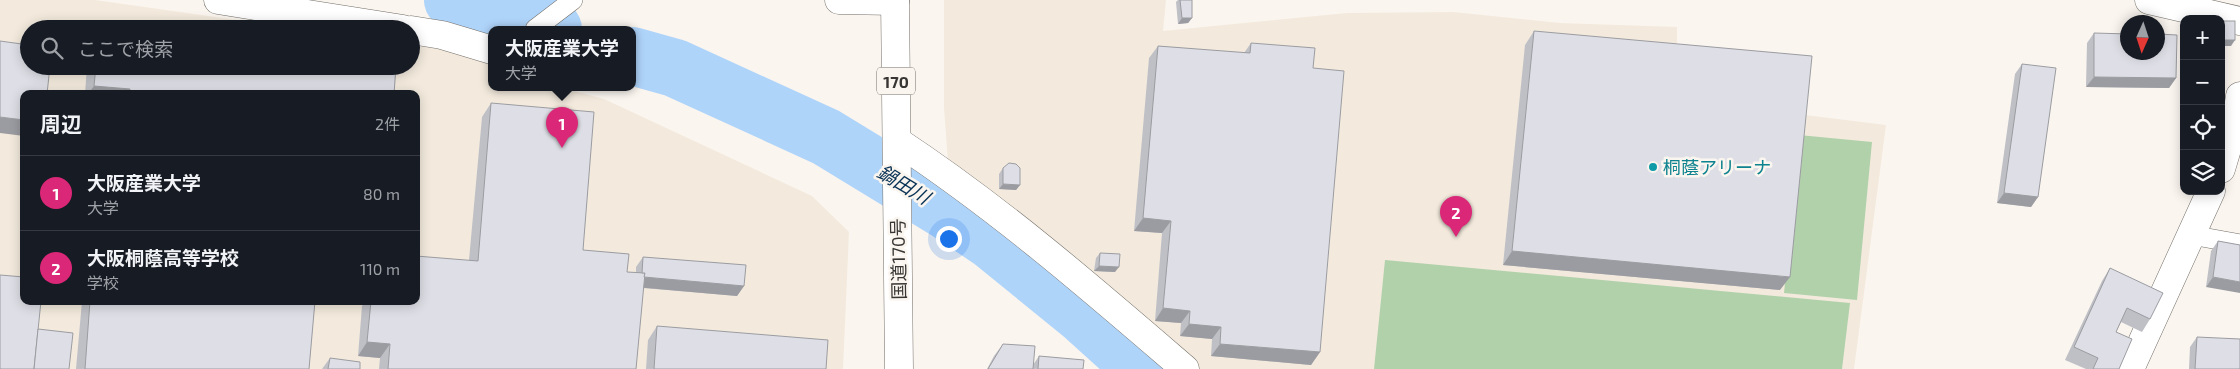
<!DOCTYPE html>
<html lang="ja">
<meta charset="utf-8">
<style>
:root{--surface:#171b24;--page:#242831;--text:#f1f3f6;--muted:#9ea1a6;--line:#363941;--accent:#db2777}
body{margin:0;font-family:"Exo 2","Noto Sans JP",sans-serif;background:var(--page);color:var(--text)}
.controls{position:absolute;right:15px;top:15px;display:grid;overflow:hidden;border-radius:10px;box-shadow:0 2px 12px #0003}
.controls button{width:45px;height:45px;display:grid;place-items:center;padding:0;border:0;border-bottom:1px solid var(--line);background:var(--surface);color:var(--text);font:25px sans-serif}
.compass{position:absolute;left:2120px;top:15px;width:45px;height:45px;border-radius:50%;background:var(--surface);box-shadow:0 2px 12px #0003;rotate:183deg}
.you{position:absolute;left:948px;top:238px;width:18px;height:18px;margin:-12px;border:4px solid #fff;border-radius:50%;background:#1a73e8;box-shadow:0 0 0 8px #1a73e833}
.badge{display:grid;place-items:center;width:32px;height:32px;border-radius:50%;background:var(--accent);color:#fff;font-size:16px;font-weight:700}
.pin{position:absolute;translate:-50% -41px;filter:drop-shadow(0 1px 2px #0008)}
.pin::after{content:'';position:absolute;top:26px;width:18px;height:15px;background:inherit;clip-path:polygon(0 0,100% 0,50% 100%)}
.popup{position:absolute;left:488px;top:26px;width:148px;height:65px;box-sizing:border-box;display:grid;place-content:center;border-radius:10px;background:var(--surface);filter:drop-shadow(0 1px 4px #0005);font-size:16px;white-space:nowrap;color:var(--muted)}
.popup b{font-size:19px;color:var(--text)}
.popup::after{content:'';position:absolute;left:50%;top:100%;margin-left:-10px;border:10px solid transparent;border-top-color:var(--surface)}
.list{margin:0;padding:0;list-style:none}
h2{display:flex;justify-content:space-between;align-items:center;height:65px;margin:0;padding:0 20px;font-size:21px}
h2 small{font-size:16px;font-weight:400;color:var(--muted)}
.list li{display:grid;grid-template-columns:32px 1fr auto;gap:15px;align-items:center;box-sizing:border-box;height:75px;padding:0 20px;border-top:1px solid var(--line)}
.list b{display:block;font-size:19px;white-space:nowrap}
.list p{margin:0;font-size:16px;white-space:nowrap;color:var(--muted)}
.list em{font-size:16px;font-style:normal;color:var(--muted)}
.icon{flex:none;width:28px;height:28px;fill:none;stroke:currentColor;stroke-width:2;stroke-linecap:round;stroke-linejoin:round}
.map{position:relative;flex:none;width:2240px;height:369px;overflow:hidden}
.search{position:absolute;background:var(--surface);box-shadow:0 2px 12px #0003;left:20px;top:20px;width:400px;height:55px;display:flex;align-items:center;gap:12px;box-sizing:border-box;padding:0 18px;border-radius:28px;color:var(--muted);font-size:19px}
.panel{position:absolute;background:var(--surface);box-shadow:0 2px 12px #0003;left:20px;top:90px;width:400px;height:215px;border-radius:10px}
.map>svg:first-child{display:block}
</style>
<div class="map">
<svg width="2240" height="369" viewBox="0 0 2240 369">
<rect width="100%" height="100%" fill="#faf5ef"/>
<!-- built -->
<g fill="#f3eadd" fill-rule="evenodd">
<path d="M0,0H95L301,29H29V66H411V45L459,52L492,64V87H559L604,99L812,196L849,232L843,369H0ZM24,94H416V301H24Z"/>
<polygon points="944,0 1166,0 1163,31 1347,13 1453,12 1560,23 1677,27 1677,50 1805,115 1886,125 1854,369 1198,369 948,162 944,108"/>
</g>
<!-- garden -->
<g fill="#b1d1ab">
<polygon points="1799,135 1872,142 1857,300 1784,293"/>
<polygon points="1385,260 1850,303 1842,369 1374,369"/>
</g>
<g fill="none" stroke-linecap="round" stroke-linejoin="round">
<!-- river -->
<g stroke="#afd4fa" stroke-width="58">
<polyline points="453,0 498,8 553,29"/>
<polyline points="632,56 675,68 826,137 949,212 991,240 1082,314 1143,369"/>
</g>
<!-- lane casing -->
<g stroke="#736f69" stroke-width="20">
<g id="lane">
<polyline points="535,29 573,0"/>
<polyline points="2191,235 2240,244"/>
</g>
</g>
<!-- street casing -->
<g stroke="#736f69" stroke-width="29">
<g id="street">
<polyline points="218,0 403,29"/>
<polyline points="839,0 895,1"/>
<polyline points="2149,0 2240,21"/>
<polyline points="411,30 442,35 492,50"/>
<path d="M897,141C1000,209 1092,289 1185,369"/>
</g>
</g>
<!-- secondary casing -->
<g stroke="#736f69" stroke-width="29">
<g id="secondary">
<polyline points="2221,169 2237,115 2240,96"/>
<polyline points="2130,369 2211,191"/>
</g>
</g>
<!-- highway casing -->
<g stroke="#736f69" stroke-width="29">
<polyline id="highway" points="895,0 899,369"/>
</g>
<!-- lane -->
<use href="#lane" stroke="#fff" stroke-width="19"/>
<!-- street -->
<use href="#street" stroke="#fff" stroke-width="28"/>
<!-- secondary -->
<use href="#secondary" stroke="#fff" stroke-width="28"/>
<!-- highway -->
<use href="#highway" stroke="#fff" stroke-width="28"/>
</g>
<!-- wall -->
<g fill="#bfc0c6">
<polygon points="1178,0 1192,0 1192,18 1188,23 1178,24 1176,2"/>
<polygon points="134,22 205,29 129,29"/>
<polygon points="1534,31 1780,290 1503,265 1525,45"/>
<polygon points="2094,33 2176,78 2169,88 2086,87 2087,43"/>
<polygon points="1251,43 1313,68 1320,352 1311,365 1211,356 1212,339 1180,336 1181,323 1155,321 1162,233 1134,231 1149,58 1158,46 1244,53"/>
<polygon points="2022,64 2038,197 2031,207 1997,203 2015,74"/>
<polygon points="87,66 396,66 394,94 85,94"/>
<polygon points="491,103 583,250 627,272 636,272 636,267 643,257 744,286 737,296 643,288 636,369 379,369 380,358 358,356 362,306 365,301 416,301 469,260 482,117"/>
<polygon points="1003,168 1020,185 1016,190 999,189 999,174"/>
<polygon points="2218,241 2240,245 2206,287 2211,251"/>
<polygon points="1100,253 1115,272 1094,271 1096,258"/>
<polygon points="2110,268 2150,319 2142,332 2121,322 2116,332 2119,369 2086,369 2065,360 2102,281"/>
<polygon points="82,301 315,301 309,369 76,369"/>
<polygon points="657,326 826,369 646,369 648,340"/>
<polygon points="2197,337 2240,369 2189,369 2190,347"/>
<polygon points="1003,344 1033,365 1039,356 1083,369 987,369 994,356"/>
<polygon points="330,358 360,369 322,369"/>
</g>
<!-- shaded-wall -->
<g fill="#9b9ca1">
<polygon points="1182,18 1192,18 1188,23 1178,24"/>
<polygon points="2221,40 2235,40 2231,46 2221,46"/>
<polygon points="2094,77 2176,78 2169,88 2086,87"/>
<polygon points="94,86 130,89 127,94 88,94"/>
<polygon points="0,117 24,120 24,136 0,133"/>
<polygon points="1003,184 1020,185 1016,190 999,189"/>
<polygon points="2004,193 2038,197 2031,207 1997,203"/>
<polygon points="1143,218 1171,221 1162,233 1134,231"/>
<polygon points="1512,251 1790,277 1780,290 1503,265"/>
<polygon points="1099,266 1119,267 1115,272 1094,271"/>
<polygon points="642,277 744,286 737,296 635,287"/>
<polygon points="2213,277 2240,282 2240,293 2206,287"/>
<polygon points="1163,308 1190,311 1181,323 1155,321"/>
<polygon points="1189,324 1221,327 1212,339 1180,336"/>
<polygon points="367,342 390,344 380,358 358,356"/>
<polygon points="1220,344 1320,352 1311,365 1211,356"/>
</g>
<!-- building -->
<g fill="#dedfe6" stroke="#9b9ca1">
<polygon points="1180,0 1192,0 1192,18 1182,18"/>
<rect x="2221" y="21" width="14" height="19"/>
<polygon points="134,22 205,29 134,29"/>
<polygon points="1534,31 1812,56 1790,277 1512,251"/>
<polygon points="2094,33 2128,34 2128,52 2158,52 2158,34 2177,35 2176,78 2094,77"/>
<polygon points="0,41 29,45 29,66 50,66 47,94 24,94 24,120 0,117"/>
<polygon points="1251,43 1315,48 1313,68 1344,71 1320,352 1220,344 1221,327 1189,324 1190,311 1163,308 1171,221 1143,218 1158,46 1250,53"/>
<polygon points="2022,64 2056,68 2038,197 2004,193"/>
<polygon points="96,66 396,66 394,94 130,94 130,89 94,86"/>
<polygon points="491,103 594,112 583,250 629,254 627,272 645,273 636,369 388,369 390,344 367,342 371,301 416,301 416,256 478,261"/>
<polygon points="1009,163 1016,164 1020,168 1020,185 1003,184 1003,168"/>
<polygon points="2218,241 2240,245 2240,282 2213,277"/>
<polygon points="1100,253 1120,254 1119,267 1099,266"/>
<polygon points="643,257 746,265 744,286 644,277 645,273 642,273"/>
<polygon points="2110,268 2163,293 2150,319 2127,308 2116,332 2132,339 2119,369 2093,369 2098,358 2074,347"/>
<polygon points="0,275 24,277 24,301 41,301 34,369 0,369"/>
<polygon points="90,301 315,301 309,369 85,369"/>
<polygon points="657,326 828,340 826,369 654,369"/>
<polygon points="38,329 73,333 69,369 34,369"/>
<polygon points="2197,337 2240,339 2240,369 2195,369"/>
<polygon points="1003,344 1035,346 1033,369 988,369"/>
<polygon points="1039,356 1084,360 1083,369 1038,369"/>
<polygon points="330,358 360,362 360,369 328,369"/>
</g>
<!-- markers -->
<circle fill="#0f9aa8" stroke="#faf5ef" stroke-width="2" cx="1653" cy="167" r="5"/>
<g text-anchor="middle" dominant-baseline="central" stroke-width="5" stroke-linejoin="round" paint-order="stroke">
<!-- shield labels -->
<rect fill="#faf5ef" stroke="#726f6c" stroke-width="1" x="877" y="67.5" width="38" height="27" rx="4"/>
<g font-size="16" font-weight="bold" fill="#383634">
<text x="896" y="81">170</text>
</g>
<!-- culture labels -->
<g font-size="18" fill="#0d838f" stroke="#faf5ef" text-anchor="start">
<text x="1663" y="167">桐蔭アリーナ</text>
</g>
<!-- street labels -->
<g font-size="18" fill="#383634" stroke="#faf5ef">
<text transform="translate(898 259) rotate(-91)">国道170号</text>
</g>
<!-- water labels -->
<g font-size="19" font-style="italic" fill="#083255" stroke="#faf5ef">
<text transform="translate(904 184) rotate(31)">鍋田川</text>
</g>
</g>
</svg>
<div class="controls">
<button>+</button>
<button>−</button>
<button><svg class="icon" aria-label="locate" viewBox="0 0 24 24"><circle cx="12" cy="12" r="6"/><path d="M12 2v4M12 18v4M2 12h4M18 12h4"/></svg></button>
<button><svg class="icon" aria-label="layers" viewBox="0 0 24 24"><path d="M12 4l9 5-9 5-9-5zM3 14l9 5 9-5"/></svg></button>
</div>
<svg class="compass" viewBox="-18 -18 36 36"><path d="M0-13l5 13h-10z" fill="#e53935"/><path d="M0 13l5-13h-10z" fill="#9ea1a6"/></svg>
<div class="you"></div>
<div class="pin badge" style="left:562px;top:148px">1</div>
<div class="popup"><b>大阪産業大学</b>大学</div>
<div class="pin badge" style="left:1456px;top:237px">2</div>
<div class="search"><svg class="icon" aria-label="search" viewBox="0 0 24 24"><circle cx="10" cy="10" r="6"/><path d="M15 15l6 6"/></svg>ここで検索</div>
<section class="panel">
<h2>周辺<small>2件</small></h2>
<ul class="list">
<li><span class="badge">1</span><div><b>大阪産業大学</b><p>大学</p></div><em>80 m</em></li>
<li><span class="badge">2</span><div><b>大阪桐蔭高等学校</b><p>学校</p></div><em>110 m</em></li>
</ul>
</section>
</div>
